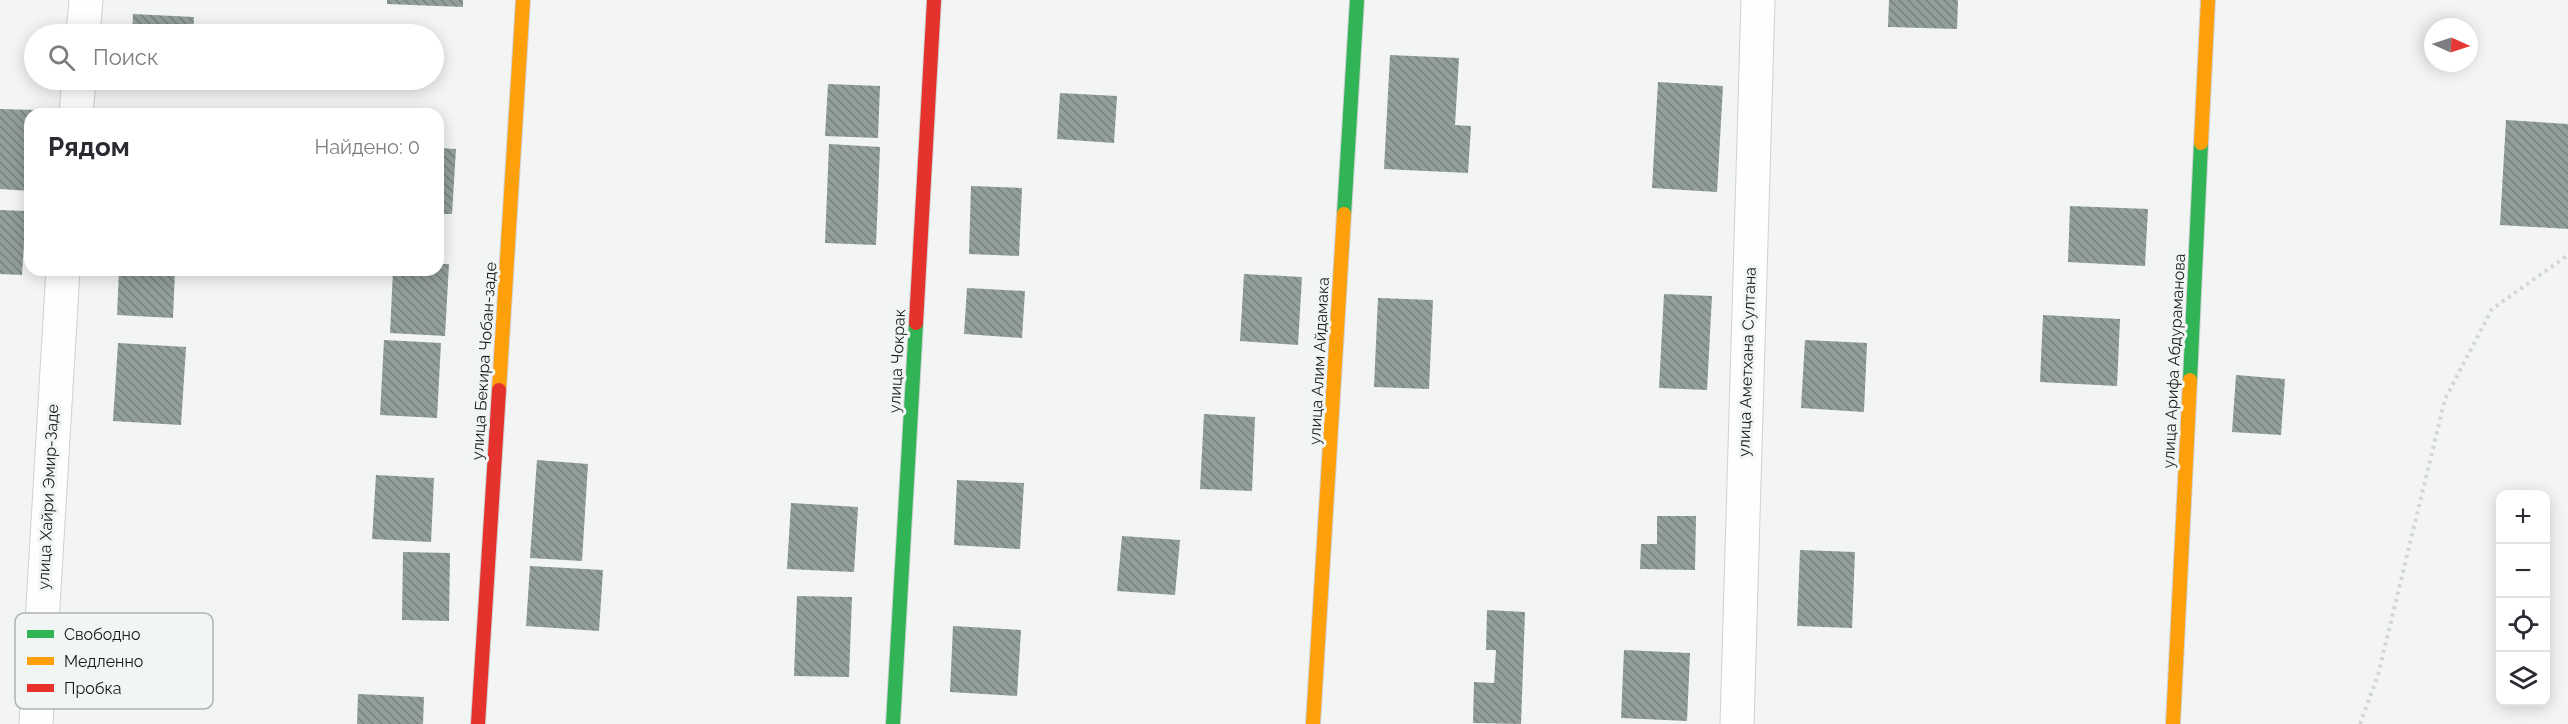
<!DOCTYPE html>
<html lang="ru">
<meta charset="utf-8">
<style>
:root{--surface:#fff;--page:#f2f2f3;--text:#2b2b33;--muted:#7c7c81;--line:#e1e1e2}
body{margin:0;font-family:Raleway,sans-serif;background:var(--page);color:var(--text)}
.controls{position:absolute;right:18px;bottom:18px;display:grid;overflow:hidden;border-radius:12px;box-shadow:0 3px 15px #0003}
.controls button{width:54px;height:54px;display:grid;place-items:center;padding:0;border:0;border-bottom:2px solid var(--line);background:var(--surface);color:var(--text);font:30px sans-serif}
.compass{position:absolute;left:2424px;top:18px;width:54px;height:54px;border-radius:50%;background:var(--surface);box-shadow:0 3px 15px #0003;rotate:93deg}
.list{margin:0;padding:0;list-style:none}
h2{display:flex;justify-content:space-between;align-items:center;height:78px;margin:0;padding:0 24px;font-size:26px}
h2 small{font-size:20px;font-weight:400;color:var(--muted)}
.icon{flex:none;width:33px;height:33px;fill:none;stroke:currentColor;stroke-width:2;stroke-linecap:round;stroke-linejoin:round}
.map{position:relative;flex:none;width:2568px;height:724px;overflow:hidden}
.search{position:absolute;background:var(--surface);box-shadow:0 3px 15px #0003;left:24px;top:24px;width:420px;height:66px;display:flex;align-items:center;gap:15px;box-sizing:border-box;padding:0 21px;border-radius:33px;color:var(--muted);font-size:22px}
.panel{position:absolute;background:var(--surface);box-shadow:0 3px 15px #0003;left:24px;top:108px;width:420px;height:168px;border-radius:18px}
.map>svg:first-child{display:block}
</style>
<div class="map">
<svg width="2568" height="724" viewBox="0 0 2568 724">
<defs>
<pattern id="building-back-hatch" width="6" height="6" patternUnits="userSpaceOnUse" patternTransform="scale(1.5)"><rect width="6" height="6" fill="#939f9d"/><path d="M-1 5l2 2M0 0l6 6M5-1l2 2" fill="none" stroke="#77817f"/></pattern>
</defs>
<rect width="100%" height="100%" fill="#f2f5f4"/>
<!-- building -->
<g fill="url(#building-back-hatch)">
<polygon points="387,0 463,0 463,7 387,4"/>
<polygon points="1889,0 1958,0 1957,29 1888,27"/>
<polygon points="133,14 194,17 193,34 132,34"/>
<polygon points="1390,55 1459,58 1455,125 1471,126 1468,173 1384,169"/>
<polygon points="1658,82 1723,86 1717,192 1652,188"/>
<polygon points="828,84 880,86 878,138 825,136"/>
<polygon points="1060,93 1117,96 1114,143 1057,139"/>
<polygon points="0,109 35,110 35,114 30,114 30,191 0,189"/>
<polygon points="2506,120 2568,124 2568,229 2500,225"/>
<polygon points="829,144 880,147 876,245 825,243"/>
<polygon points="438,148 456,149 452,214 438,214"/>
<polygon points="971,186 1022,188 1019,256 969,254"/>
<polygon points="2070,206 2148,209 2145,266 2068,262"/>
<polygon points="0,210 26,211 22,275 0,274"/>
<polygon points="438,264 449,264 445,336 390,333 393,270 438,270"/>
<polygon points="119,270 175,270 173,318 117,315"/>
<polygon points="1244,274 1302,277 1298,345 1240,341"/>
<polygon points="967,288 1025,291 1022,338 964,334"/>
<polygon points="1664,294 1712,296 1707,390 1659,388"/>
<polygon points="1378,298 1433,300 1429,389 1374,387"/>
<polygon points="2043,315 2120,319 2117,386 2040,382"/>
<polygon points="384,340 441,343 437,418 380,415"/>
<polygon points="1805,340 1867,343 1864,412 1801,408"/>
<polygon points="118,343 186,347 181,425 113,421"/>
<polygon points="2236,375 2285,379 2281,435 2232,432"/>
<polygon points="1204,414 1255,417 1252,491 1200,489"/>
<polygon points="537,460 588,464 582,561 530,558"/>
<polygon points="376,475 434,478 431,542 372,539"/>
<polygon points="957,480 1024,483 1020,549 954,545"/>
<polygon points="791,503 858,507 854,572 787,569"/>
<polygon points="1657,516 1696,516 1695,570 1640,569 1641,544 1657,544"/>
<polygon points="1122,536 1180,540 1175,595 1117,591"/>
<polygon points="1800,550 1855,552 1852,628 1797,626"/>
<polygon points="403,552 450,553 449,621 402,620"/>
<polygon points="530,566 603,570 599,631 526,626"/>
<polygon points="797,596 852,597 849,677 794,676"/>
<polygon points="1487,610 1525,612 1521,724 1473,723 1474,682 1494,683 1496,650 1486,650"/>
<polygon points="953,626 1021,630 1017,696 950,692"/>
<polygon points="1624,650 1690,653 1687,721 1621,718"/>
<polygon points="358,694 424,697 423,724 357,724"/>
</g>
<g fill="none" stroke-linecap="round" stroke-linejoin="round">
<!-- street casing -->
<g stroke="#cfd1d1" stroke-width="35">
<g id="street">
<polyline points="83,34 86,0"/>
<polyline points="76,114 79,80"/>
<polyline points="36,724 63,270"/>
<polyline points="1737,724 1758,0"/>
</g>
</g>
<!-- fast casing -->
<g stroke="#cfd1d1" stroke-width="16">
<g id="fast">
<polyline points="1344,214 1357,0"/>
<polyline points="2190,380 2201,143"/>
<polyline points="893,724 916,323"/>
</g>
</g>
<!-- slow casing -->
<g stroke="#cfd1d1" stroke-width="16">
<g id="slow">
<polyline points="2201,143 2208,0"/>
<polyline points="499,390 523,0"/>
<polyline points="1313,724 1344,214"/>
<polyline points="2173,724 2190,380"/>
</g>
</g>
<!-- jam casing -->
<g stroke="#cfd1d1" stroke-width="16">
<g id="jam">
<polyline points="916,323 934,0"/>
<polyline points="478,724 499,390"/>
</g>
</g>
<!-- path -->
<polyline stroke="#d3d5d5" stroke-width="4" stroke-dasharray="3 4.5" stroke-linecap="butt" points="2360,724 2378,675 2445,399 2492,309 2568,255"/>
<!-- street -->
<use href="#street" stroke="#fdfefd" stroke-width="33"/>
<!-- fast -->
<use href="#fast" stroke="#30b455" stroke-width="14"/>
<!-- slow -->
<use href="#slow" stroke="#ff9f0a" stroke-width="14"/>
<!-- jam -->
<use href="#jam" stroke="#e5322d" stroke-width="14"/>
</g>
<g text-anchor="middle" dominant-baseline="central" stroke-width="6" stroke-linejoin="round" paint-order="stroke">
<!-- street labels -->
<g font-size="16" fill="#171818" stroke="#f1f6f5">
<text transform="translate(484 361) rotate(-86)">улица Бекира Чобан-заде</text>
<text transform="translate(897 361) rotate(-87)">улица Чокрак</text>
<text transform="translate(1319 361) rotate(-87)">улица Алим Айдамака</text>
<text transform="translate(2174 361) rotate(-87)">улица Арифа Абдураманова</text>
<text transform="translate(1747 362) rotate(-88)">улица Аметхана Султана</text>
<text transform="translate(48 497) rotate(-87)">улица Хайри Эмир-Заде</text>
</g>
</g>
<!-- legend -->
<rect x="15" y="613" width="198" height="96" rx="9" fill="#f1f6f5" stroke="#b0b3b3" stroke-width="1.5"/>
<rect x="27" y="630" width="27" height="8" fill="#30b455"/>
<rect x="27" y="657" width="27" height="8" fill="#ff9f0a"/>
<rect x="27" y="684" width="27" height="8" fill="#e5322d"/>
<g font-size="16" fill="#171818">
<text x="64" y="640">Свободно</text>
<text x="64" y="667">Медленно</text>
<text x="64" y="694">Пробка</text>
</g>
</svg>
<div class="controls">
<button>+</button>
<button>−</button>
<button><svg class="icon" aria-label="locate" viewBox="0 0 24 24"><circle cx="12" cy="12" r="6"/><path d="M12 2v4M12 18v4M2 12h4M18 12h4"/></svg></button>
<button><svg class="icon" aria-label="layers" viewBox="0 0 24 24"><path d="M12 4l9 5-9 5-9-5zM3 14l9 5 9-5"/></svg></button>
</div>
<svg class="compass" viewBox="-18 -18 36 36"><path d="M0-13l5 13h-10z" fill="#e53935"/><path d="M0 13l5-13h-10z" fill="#7c7c81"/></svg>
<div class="search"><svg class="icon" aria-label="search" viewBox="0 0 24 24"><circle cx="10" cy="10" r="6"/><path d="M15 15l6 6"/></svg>Поиск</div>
<section class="panel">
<h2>Рядом<small>Найдено: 0</small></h2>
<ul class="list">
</ul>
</section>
</div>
